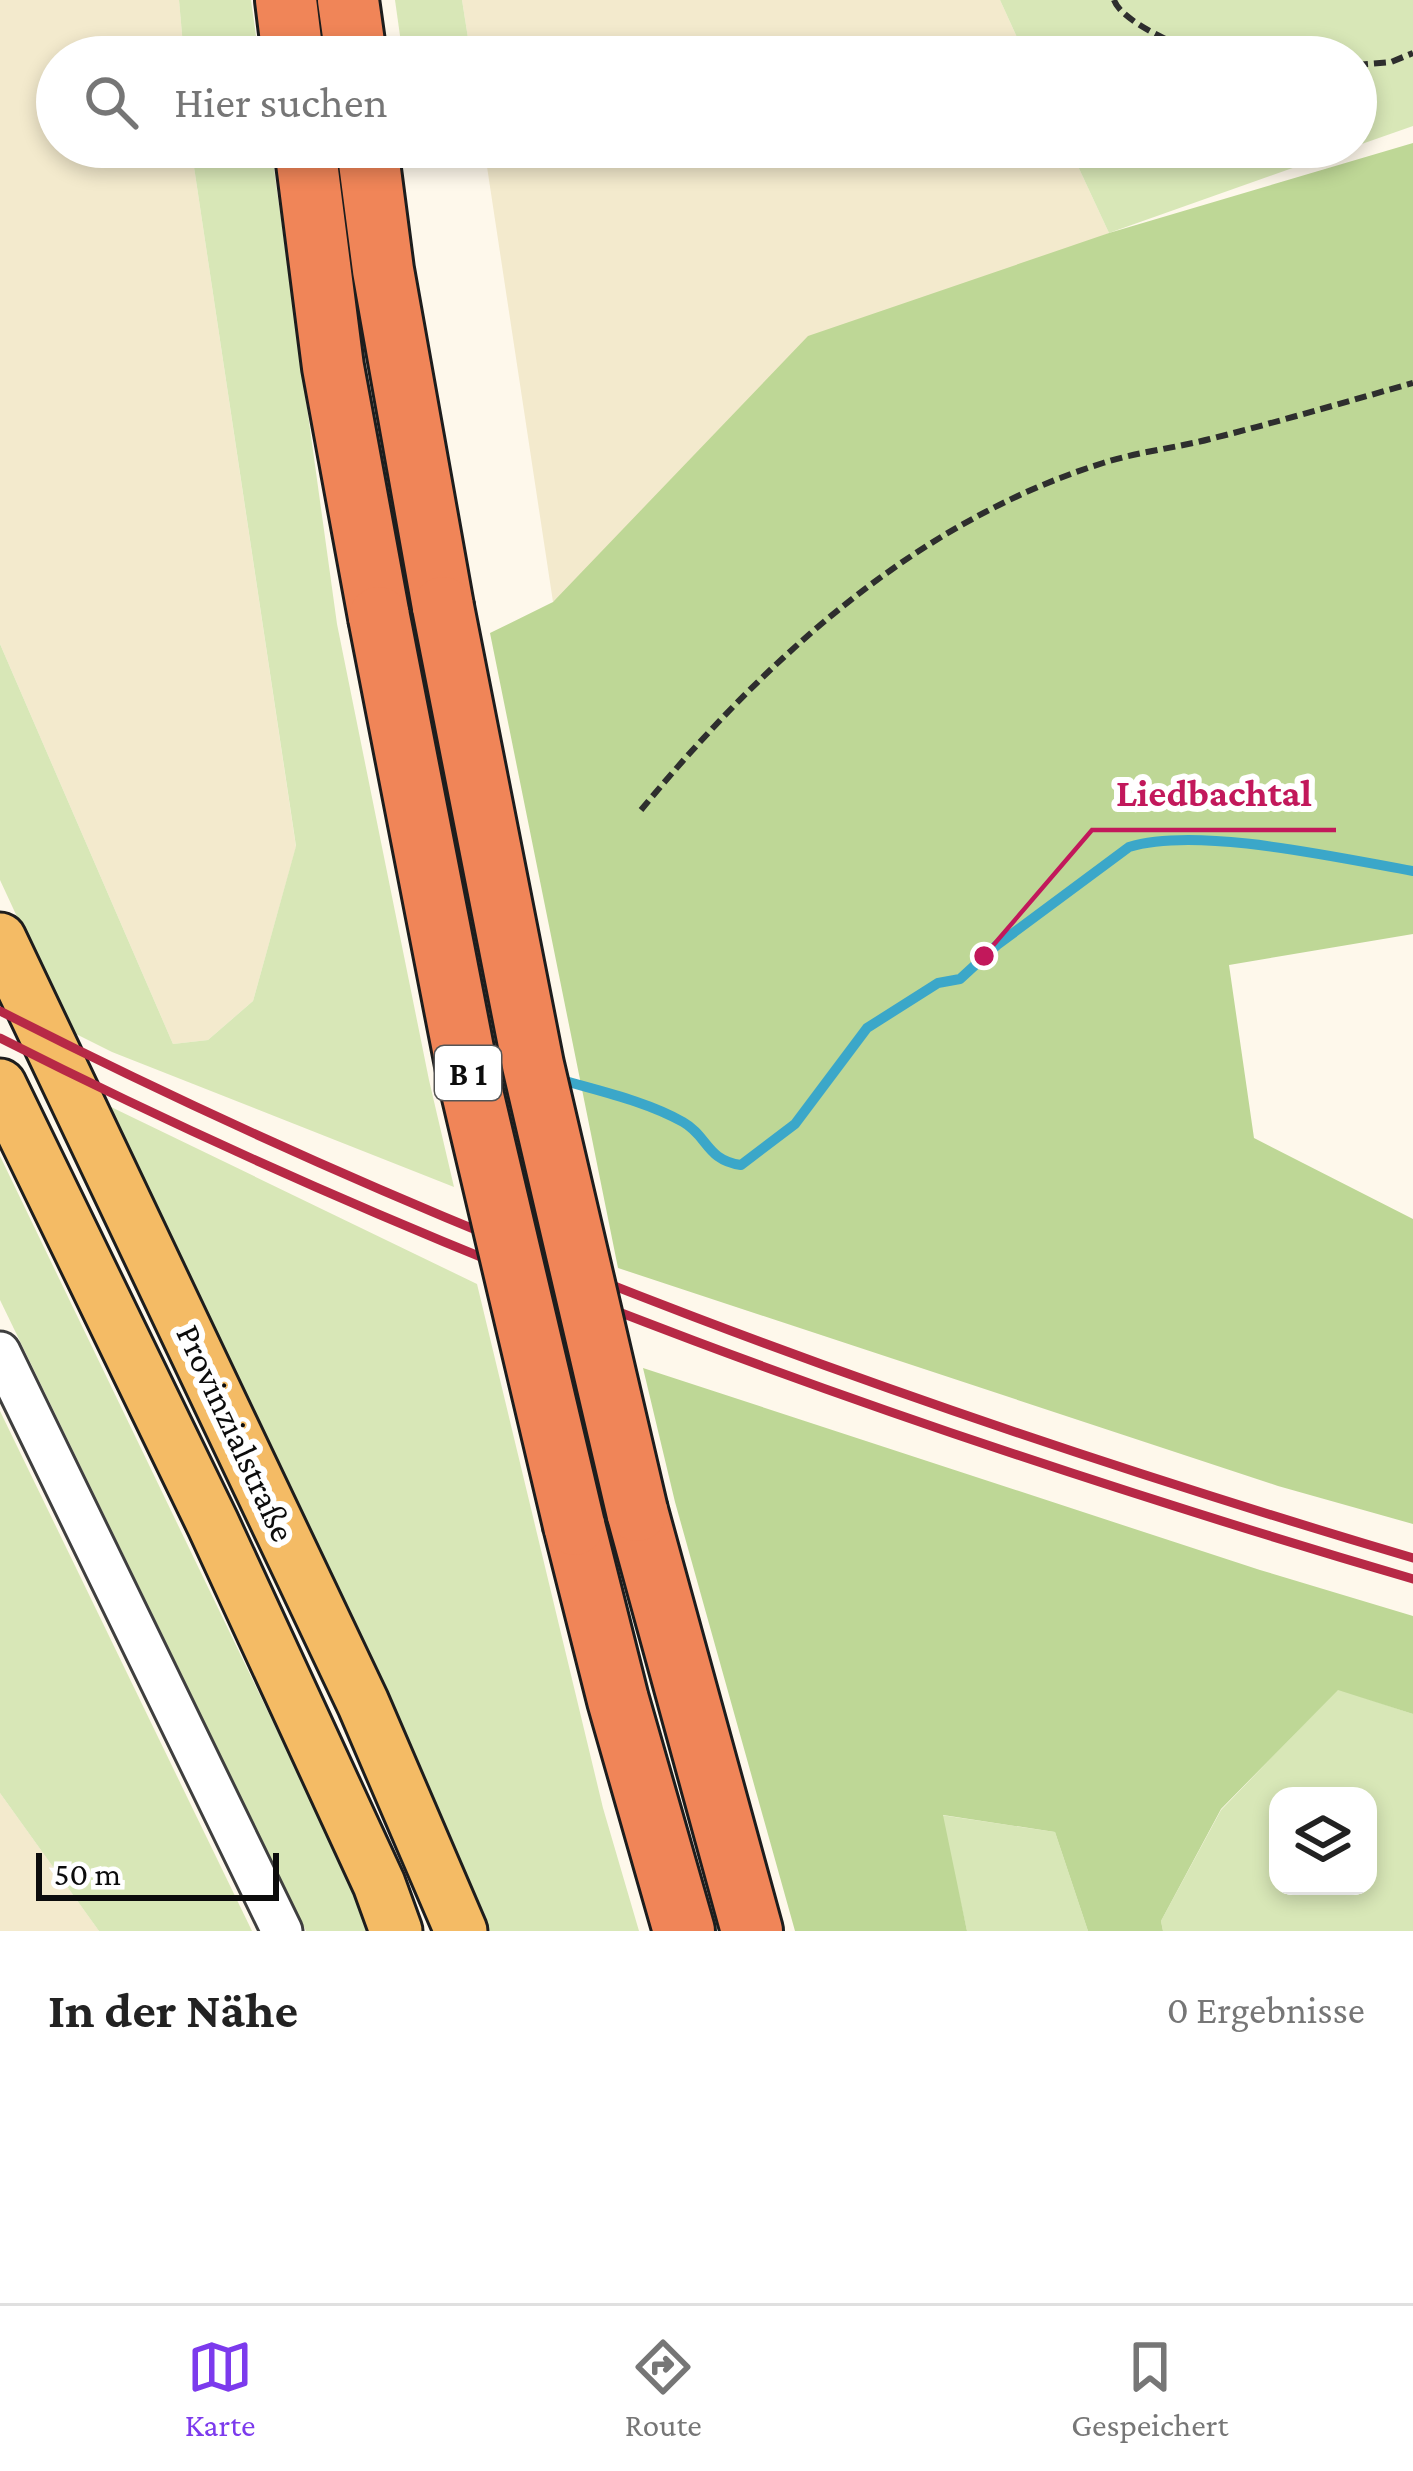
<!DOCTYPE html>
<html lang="de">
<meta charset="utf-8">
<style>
:root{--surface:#fff;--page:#f6f6f6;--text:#222;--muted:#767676;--line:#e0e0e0;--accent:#7c3aed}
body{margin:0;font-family:"Crimson Pro",serif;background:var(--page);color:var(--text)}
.controls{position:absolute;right:36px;bottom:36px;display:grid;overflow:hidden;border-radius:24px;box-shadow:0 6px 18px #0003}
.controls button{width:108px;height:108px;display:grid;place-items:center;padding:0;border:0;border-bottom:3px solid var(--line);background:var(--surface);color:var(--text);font:60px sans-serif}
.scale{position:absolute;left:36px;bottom:30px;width:243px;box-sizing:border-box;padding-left:12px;border:6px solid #0c0c0c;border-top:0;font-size:33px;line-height:42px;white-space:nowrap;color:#0c0c0c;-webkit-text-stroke:9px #fff;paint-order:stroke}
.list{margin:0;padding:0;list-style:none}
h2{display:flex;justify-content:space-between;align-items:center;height:156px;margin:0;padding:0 48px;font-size:51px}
h2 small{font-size:39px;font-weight:400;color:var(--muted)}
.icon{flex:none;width:66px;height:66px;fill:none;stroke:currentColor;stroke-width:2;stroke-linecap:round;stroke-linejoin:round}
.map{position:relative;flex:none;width:1413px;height:1931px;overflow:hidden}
.search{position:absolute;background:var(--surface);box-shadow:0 6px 18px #0003;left:36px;right:36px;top:36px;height:132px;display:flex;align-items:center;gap:30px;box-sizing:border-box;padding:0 42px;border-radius:66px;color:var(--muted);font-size:45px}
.sheet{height:372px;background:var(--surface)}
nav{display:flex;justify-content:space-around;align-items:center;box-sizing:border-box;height:168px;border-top:3px solid var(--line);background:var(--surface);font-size:33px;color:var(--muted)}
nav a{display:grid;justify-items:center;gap:6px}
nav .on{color:var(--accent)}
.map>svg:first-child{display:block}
</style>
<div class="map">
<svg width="1413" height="1931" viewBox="0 0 1413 1931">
<rect width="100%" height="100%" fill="#fef8eb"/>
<!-- farmland -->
<g fill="#f3eacd">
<polygon points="0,0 179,0 184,57 57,57 57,147 191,147 296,847 253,1001 208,1040 173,1044 0,644"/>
<polygon points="462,0 1000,0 1026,57 471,57"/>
<polygon points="484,147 1069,147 1109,233 839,349 553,602"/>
<polygon points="0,1793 99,1931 0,1931"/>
</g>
<!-- green -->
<g fill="#d8e7b7" fill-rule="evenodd">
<polygon points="179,0 251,0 259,57 184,57"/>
<polygon points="395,0 462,0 471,57 403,57"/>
<polygon points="1000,0 1413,0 1413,126 1356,146 1356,57 1026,57"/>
<polygon points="191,147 271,147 337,624 429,1080 454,1187 112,1052 70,1031 0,880 0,644 173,1044 208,1040 253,1001 296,846"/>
<polygon points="1069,147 1352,147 1109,233"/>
<polygon points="109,1106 477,1284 603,1808 639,1931 490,1931"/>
<polygon points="0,1156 354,1890 370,1931 306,1931 0,1300"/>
<polygon points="0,1411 252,1931 99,1931 0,1793"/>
<path d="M1338,1689L1413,1714V1931H1163L1161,1921L1221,1810ZM1278,1796H1368V1886H1278Z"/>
<polygon points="941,1815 1055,1832 1088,1931 967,1931"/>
</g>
<!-- forest -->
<g fill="#bed796">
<polygon points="1413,143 1413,934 1229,965 1254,1138 1413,1219 1413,1524 1278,1486 618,1268 490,633 553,602 808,336 1109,233"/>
<polygon points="643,1368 1260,1570 1413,1616 1413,1714 1338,1690 1221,1809 1161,1921 1163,1931 1088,1931 1055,1832 943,1815 967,1931 795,1931 675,1502"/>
</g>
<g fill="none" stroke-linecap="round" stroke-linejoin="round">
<!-- stream -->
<path stroke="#3ba7c9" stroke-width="10" d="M558,1079C599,1091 646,1101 683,1122C708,1136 706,1160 741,1165L795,1124L867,1028L938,983L960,979L997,945L1129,847C1198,826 1339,858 1413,871"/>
<!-- minor casing -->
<g stroke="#3f3f3f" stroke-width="45">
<polyline id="minor" points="0,1352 282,1931"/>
</g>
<!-- major casing -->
<g stroke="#1d1d1d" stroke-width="57">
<g id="major">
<polyline points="0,939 363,1703 461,1931"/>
<polyline points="0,1085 213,1524 379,1884 396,1931"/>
</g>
</g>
<!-- highway casing -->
<g stroke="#1d1d1d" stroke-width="66">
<g id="highway">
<polyline points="286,0 293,57"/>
<polyline points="348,0 356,57"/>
<polyline points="305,147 333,367 379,617"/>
<polyline points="367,147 383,270 443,607"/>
<polyline points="637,1511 752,1931"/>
<polyline points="574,1525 618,1700 684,1931"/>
</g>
</g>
<!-- path -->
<g stroke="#2e2e2e" stroke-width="6" stroke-dasharray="12 6" stroke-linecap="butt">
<path d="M1114,0C1122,23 1184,48 1208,57"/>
<polyline points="1276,57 1287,57"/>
<polyline points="1356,65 1391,62 1413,53"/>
<path d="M641,810C764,661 914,522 1103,463C1137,452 1175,448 1210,439C1278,422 1345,402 1413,383"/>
</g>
<!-- minor -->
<use href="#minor" stroke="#fff" stroke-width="39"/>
<!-- major -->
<use href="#major" stroke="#f4bb65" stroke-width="51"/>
<!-- highway -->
<use href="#highway" stroke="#f08558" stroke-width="60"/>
<!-- rail -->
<g stroke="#b72946" stroke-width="9">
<path d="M0,1011C451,1241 928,1414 1413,1558"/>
<path d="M0,1038C452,1267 928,1436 1413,1579"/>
</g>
<!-- highway-bridge casing -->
<g stroke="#1d1d1d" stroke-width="66" stroke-linecap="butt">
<g id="highway-bridge">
<polyline points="443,607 533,1065 637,1511"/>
<polyline points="379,617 468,1075 574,1525"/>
</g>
</g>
<!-- highway-bridge -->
<use href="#highway-bridge" stroke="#f08558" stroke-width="60"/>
</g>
<g text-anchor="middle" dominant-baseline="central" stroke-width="12" stroke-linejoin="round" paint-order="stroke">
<!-- shield labels -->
<rect fill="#fff" stroke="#555" stroke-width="3" x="435" y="1046" width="66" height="54" rx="9"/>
<g font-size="33" font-weight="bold" fill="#0c0c0c">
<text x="468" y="1073">B 1</text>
</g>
<!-- street labels -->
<g font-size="36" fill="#0c0c0c" stroke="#fff">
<text transform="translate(236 1433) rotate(65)">Provinzialstraße</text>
</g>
</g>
<!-- callouts -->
<path fill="none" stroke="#c2185b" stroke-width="4.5" d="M984 956L1092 830H1336"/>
<circle fill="#c2185b" stroke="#fff" stroke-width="4.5" cx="984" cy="956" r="12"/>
<g font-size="39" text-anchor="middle" font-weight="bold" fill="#c2185b" stroke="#fff" stroke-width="12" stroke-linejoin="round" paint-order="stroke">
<text x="1214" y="806">Liedbachtal</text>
</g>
</svg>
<div class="controls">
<button><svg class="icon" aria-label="layers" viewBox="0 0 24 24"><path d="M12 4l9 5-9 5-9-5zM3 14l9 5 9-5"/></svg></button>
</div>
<div class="scale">50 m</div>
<div class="search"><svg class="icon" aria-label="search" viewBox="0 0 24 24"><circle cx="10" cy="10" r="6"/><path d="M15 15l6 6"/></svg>Hier suchen</div>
</div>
<section class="sheet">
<h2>In der Nähe<small>0 Ergebnisse</small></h2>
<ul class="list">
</ul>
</section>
<nav>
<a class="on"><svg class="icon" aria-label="map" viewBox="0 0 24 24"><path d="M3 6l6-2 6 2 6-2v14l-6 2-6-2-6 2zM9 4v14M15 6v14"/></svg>Karte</a>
<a><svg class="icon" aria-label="directions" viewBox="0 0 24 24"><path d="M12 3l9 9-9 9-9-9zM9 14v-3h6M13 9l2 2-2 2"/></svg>Route</a>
<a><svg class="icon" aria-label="saved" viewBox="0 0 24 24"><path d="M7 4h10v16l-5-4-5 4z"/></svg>Gespeichert</a>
</nav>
